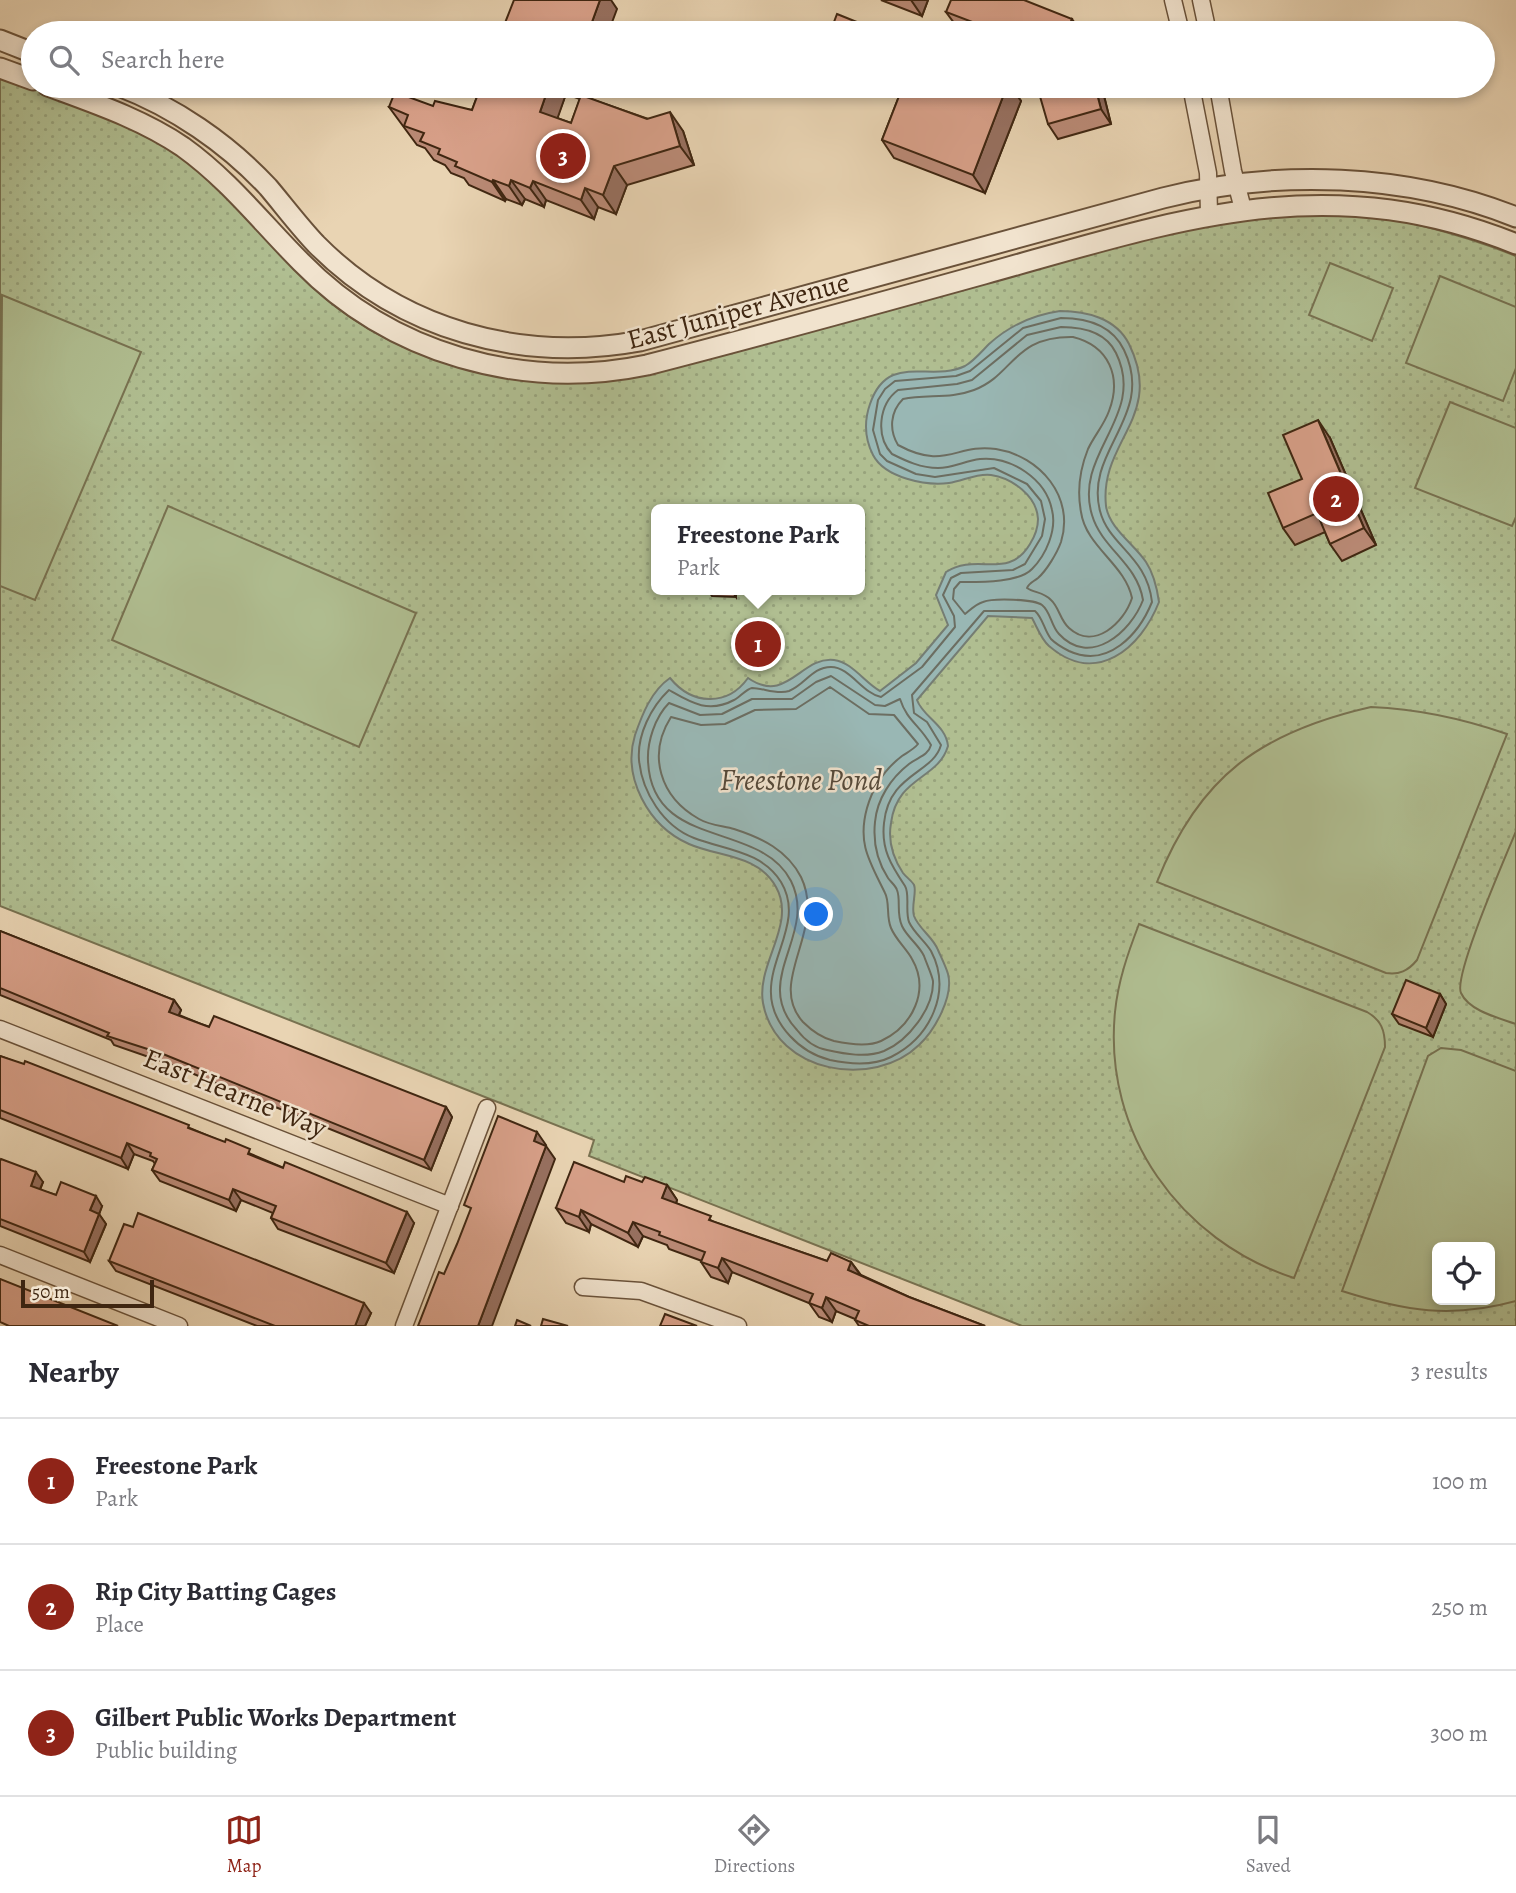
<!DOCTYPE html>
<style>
:root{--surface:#fff;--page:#f2f2f3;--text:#2b2b33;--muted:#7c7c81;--line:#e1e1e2;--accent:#8f2418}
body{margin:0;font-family:Alegreya,serif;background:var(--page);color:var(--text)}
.controls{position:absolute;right:21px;bottom:21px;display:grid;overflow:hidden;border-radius:10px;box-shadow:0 4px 10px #0003}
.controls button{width:63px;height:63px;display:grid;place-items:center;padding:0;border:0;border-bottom:2px solid var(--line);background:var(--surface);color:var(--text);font:35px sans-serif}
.scale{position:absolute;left:21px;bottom:18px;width:133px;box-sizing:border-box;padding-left:7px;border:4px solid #3f2611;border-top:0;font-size:19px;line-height:24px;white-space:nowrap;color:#3f2611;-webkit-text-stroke:5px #f1e3ce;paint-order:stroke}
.you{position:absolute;left:817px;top:915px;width:24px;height:24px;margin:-18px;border:5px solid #fff;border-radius:50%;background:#1a73e8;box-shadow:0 0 0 10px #1a73e833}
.badge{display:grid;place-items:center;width:46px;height:46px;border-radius:50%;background:var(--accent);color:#fff;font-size:23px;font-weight:700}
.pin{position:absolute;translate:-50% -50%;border:4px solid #fff;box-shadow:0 2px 7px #0006}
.popup{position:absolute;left:651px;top:504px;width:214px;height:91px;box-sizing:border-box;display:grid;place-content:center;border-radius:10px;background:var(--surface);filter:drop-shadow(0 2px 5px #0005);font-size:23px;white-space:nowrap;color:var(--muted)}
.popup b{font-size:26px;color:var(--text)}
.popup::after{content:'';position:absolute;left:50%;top:100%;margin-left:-14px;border:14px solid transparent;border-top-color:var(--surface)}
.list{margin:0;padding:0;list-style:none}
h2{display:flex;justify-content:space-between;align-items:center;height:91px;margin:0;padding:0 28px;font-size:30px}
h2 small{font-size:23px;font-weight:400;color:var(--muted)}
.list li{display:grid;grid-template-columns:46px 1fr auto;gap:21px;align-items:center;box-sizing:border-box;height:126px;padding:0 28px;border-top:2px solid var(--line)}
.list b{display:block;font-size:26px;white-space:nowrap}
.list p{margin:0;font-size:23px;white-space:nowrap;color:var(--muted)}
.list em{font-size:23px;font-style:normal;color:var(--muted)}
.icon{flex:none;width:38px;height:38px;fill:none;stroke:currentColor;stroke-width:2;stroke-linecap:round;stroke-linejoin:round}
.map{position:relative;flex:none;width:1516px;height:1326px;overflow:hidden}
.search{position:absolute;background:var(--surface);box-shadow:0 4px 10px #0003;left:21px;right:21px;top:21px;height:77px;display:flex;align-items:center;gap:18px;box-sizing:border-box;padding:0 24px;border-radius:38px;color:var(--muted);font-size:26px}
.sheet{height:469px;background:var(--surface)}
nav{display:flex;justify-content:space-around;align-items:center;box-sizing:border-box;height:98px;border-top:2px solid var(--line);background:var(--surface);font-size:19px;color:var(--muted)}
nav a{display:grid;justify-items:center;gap:4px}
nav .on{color:var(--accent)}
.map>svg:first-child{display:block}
</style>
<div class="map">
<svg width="1516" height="1326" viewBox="0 0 1516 1326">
<defs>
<pattern id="park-dots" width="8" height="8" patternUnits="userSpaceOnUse" patternTransform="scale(1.75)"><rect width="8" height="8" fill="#b0be91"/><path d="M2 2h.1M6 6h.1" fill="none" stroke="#98a37c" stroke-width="1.8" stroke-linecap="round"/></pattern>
</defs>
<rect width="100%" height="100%" fill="#e9d4b3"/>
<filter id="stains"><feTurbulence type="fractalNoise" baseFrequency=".00286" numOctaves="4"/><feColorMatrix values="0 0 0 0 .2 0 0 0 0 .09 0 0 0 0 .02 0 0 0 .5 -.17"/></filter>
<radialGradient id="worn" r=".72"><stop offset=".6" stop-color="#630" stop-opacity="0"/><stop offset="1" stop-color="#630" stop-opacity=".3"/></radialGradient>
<!-- park -->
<path fill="url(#park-dots)" stroke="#787251" stroke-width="2" fill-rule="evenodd" d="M0,77C55,97 117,114 166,147C185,159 204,173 221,188C254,218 278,256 311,286C381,351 489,388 585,382C604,381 624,377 643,375C774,339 905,303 1036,268C1132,242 1230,211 1331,213C1388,213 1463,235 1516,256V1326H1022L589,1156L594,1140L0,906ZM656,509H860V590H656ZM1437,1247H1490V1300H1437Z"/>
<!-- pitch -->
<g fill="#b0be91" stroke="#787251" stroke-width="2" fill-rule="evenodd">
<polygon points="1330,263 1393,288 1372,341 1309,315"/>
<polygon points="1440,276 1516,307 1516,368 1503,401 1406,363"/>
<polygon points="2,295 141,352 35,600 0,586"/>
<polygon points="1450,402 1516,428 1516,517 1512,526 1415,488"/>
<polygon points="168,506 416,613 359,747 112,640"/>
<path d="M1371,707C1419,709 1461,718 1507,734L1417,960C1408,971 1399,975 1386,973L1157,882C1199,776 1261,732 1371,707Z"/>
<path d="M1516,831V1024C1499,1018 1469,1011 1461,993C1453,976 1506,856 1516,831Z"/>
<path d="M1139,924L1367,1012C1381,1020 1385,1030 1385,1047L1294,1278C1180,1241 1103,1133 1115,1012C1118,981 1128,953 1139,924Z"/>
<path d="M1441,1048L1461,1050L1516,1071V1301C1451,1319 1405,1311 1342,1291L1428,1056ZM1437,1247H1490V1300H1437Z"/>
</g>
<!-- water -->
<path fill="#99b7b4" stroke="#757d73" stroke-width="2" d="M1060,311C1086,311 1116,318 1129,344C1165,417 1099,441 1106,506C1109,528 1134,544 1146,562C1154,574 1157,588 1159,602C1141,648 1096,687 1049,646C1041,639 1037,627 1032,618L988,616L917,700C923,717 946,725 948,746C938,780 897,776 891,823C888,840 893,858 903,873C906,877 912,881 914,885C917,892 911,906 914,916C919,929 933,937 938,950C941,957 946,967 948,974C954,997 934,1031 919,1045C874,1089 776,1074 763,1003C756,964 797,924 776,887C758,854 718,857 689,844C648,826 622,777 635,735C642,715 651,691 670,678C692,705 727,707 748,678C787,705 801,656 834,660C852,662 865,683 880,691L916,663L948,625L936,595L946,572C977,552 1008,581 1030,544C1035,536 1038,528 1038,519C1037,496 1012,478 991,475C977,473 963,481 949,483C926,486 885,478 873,455C865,439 864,421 870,404C888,351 930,383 965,366C974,361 982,351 989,344C1010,325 1032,315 1060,311Z"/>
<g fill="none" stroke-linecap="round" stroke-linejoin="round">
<!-- shore -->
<g stroke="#6c6e62" stroke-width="2">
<path d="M1061,318C1086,318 1112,325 1124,350C1156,416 1084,450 1100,511C1109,546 1147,556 1152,602C1139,634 1108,669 1069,651C1063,648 1056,644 1051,639C1044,630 1043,618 1035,611H984L912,695L914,713L927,722L941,745C933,774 889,773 884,823C881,849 891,865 905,886C910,894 905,911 909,922C914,933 925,941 931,951C952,991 931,1037 891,1057C873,1066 849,1064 830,1060C814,1056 801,1048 790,1036C738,980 812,933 781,882C762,851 725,850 694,838C663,826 642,792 639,760C637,735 651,707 669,690C690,702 708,714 734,700C739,698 746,689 752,688C763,688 777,695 789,691C805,685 812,667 831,667C850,667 862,693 881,697L922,667L955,627L954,616L943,595L951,578L961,573L1013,570L1025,564L1042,536L1045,519L1041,501L1027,484L994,468L935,477L916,474L887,461L880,454L873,430L878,400L885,389L895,381L956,376L970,371L1023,328Z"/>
<path d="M1061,327C1082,327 1106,332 1116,353C1147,416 1073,453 1092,515C1102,549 1137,563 1143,600C1131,632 1090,668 1059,634C1051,626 1051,612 1042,605C1034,599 993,598 983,602C976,604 970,610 965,614L953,599L954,589L960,582C978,582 1019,583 1032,569C1046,555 1057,530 1052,510C1046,479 1011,456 980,459C965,461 952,468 938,468C921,468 906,461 892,454C875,436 879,404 898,390L957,384L972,380L1027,335Z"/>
<path d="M1073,337C1109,346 1122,377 1109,411C1104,425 1094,436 1088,449C1080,469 1077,491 1081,512C1086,547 1125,564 1132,598C1124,623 1094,651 1069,628C1060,620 1059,607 1051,600C1044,592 1034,593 1027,588C1029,583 1033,582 1038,578C1047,570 1057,553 1061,542C1075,497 1040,456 996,449C956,443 946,471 898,445C889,430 890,412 903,399C926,394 951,399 974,390C1014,375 1013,336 1073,337Z"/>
<path d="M831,676L875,705L885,706L900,699C907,721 920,725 931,745C928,756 918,757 909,764C891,778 877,799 875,822C873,841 877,861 888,878C890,881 896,886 897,890C901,900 896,913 902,926C907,937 919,945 924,956C926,962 932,975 933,981C934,1008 908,1041 884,1051C866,1058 845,1054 827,1050C815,1048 804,1039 797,1030C750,980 818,935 791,881C760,820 652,851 648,761C647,742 655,717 669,703L700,715L722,714L752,699H792L816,682Z"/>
<path d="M830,687L869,714L894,715L918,744C914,749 908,752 902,756C885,769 873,787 867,808C857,844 870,862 885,893C890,902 886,917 891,928C896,940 906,948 912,959C930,990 913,1026 881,1041C868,1047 848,1044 834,1041C822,1038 812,1031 803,1022C766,981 827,931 801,877C787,850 762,838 734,829C723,826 709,825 699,819C660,797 647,755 671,717L701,725L725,724L755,710L796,709Z"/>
</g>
<!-- minor casing -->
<g stroke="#6a523a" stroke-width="19">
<g id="minor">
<polyline points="1173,0 1181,33"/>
<polyline points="1201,0 1208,33"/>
<polyline points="1191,86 1208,173 1209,214"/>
<polyline points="1218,86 1233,171 1243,209"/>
<polyline points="0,1029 450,1206"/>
<polyline points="0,1255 179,1326"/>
<polyline points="583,1287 641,1291 738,1326"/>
<polyline points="404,1326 487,1108"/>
</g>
</g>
<!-- tertiary casing -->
<g stroke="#6a523a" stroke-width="23">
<g id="tertiary">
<polyline points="0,40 33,53"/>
<polyline points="0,68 33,80"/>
<path d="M48,86C94,103 142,119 183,147C229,180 262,223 301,262C391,354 522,391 647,365C760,336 872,305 984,274C1172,222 1323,166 1516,244"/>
<path d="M119,86C174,107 227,143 268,187C284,206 299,226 316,244C401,330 521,363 640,341L1163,198C1277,169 1406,173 1516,217"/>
</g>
</g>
<!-- minor -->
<use href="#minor" stroke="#f1e3ce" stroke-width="16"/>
<!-- tertiary -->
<use href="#tertiary" stroke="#f1e3ce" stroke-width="19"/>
</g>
<!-- wall -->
<g fill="#ba8a76" stroke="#3f2611" stroke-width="2" fill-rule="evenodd">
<polygon points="881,0 928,0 922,16"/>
<polygon points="946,12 1082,33 966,33 960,31"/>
<path d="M481,86H589L585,97L683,131L694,165L627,185L616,214L598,207L594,219L546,200L544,207L525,199L522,205L506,199L505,201L469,185L464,178L451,173L445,165L434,160L425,148L417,145L389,107L433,106L472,110ZM566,94L580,99L571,123L557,118Z"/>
<polygon points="903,86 1010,86 1021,101 985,193 894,158 882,140"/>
<polygon points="1063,86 1098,86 1103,92 1111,124 1058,139 1048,124"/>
<polygon points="1330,438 1376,545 1342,561 1330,544 1325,532 1295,545 1283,528 1302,479"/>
<polygon points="708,590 736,590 736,597 712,596"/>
<polygon points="0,931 174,1000 181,1010 179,1015 201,1024 446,1107 452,1117 431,1170 169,1064 114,1045 111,1040 0,995"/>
<polygon points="1440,994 1446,1004 1433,1037 1399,1024 1392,1014"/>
<polygon points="0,1056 192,1129 414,1223 394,1273 278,1229 271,1218 273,1213 241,1200 236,1211 160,1181 152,1170 155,1164 153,1161 134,1154 128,1169 0,1118"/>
<polygon points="0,1161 43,1182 40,1190 56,1195 102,1206 99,1214 106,1224 90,1262 0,1226"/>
<polygon points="624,1182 667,1185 677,1200 676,1203 714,1222 827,1261 851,1262 861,1275 909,1297 985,1326 859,1326 855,1320 855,1319 836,1311 832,1322 819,1317 809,1303 732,1272 728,1283 711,1277 701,1262 702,1261 669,1249 667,1245 643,1236 638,1247 591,1224 589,1232 566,1223 556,1208"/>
<polygon points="109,1261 371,1313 365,1326 257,1326 116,1271"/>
</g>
<!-- shaded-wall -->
<g fill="#977060" stroke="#3f2611" stroke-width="2">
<polygon points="600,0 611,0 617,9 608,33 588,33"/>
<polygon points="911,0 928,0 922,16"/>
<polygon points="1072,19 1082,33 1066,33"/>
<polygon points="549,86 560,86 566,94 553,131 540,112"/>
<polygon points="573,86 589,86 584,100"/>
<polygon points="1007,86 1010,86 1021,101 985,193 973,175"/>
<polygon points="1095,86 1098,86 1103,92 1111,124 1101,109"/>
<polygon points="670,112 683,131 694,165 680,146"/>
<polygon points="614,166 627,185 616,214 603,195"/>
<polygon points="493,180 506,199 505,201 492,182"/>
<polygon points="511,180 525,199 522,205 509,186"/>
<polygon points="533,181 546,200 544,207 530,188"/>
<polygon points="585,188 598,207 594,219 581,200"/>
<polygon points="1318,420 1330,438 1376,545 1364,528"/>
<polygon points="731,590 736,590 736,597"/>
<polygon points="1440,994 1446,1004 1433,1037 1426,1028"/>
<polygon points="174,1000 181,1010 176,1021 169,1012"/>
<polygon points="446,1107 452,1117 431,1170 424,1160"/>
<polygon points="537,1132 546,1145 542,1154 534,1141"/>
<polygon points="127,1143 134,1154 128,1169 121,1158"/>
<polygon points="546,1146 555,1159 492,1326 478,1326"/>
<polygon points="36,1172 43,1182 37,1196 31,1186"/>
<polygon points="667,1185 677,1200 672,1213 662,1198"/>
<polygon points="233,1189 241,1200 236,1211 229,1200"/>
<polygon points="96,1196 102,1206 97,1220 90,1210"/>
<polygon points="581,1210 591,1224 589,1232 579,1217"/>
<polygon points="407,1212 414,1223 394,1273 386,1263"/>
<polygon points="99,1214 106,1224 90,1262 84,1252"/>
<polygon points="633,1222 643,1236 638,1247 628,1233"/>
<polygon points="722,1258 732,1272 728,1283 718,1268"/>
<polygon points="851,1262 861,1276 848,1270"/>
<polygon points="826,1297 836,1311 832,1322 822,1308"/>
<polygon points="364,1303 371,1313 365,1326 355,1326"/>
</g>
<!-- building -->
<g fill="#d8a089" stroke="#3f2611" stroke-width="2">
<polygon points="514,0 600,0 588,33 501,33"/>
<polygon points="951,0 1024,0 1072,19 1066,33 1001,33 946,12"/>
<polygon points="837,14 884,33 840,33 831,30"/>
<polygon points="481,86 549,86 540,112 571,123 581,95 647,119 670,112 680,146 614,166 603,195 585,188 581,200 533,181 530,188 511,180 509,186 493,180 492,182 455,166 457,162 438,154 440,149 420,141 424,133 404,126 408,115 389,107 395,92 433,106 435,101 472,110"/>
<polygon points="903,86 1007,86 973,175 882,140"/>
<polygon points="1063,86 1095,86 1101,109 1048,124 1039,93"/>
<polygon points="1318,420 1364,528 1330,544 1317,513 1283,528 1268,493 1302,479 1283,435"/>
<polygon points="0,931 174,1000 169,1012 209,1027 214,1016 446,1107 424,1160 163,1054 107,1036 109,1033 0,988"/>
<polygon points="1406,980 1440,994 1426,1028 1392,1014"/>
<polygon points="0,1056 24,1064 25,1061 189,1125 188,1128 225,1142 226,1139 250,1149 248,1154 283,1168 285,1162 407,1212 386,1263 271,1218 276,1206 233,1189 229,1200 152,1170 157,1159 150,1156 151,1153 127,1143 121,1158 0,1110"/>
<polygon points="498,1116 537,1132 534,1141 546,1146 478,1326 418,1326 439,1272 444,1274 457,1244 471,1208 464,1205"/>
<polygon points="1,1159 36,1172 31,1186 56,1195 61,1182 96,1196 90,1210 99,1214 84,1252 0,1219 0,1161"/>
<polygon points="574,1162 624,1182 626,1176 642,1182 645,1177 667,1185 662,1198 711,1216 709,1220 827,1261 831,1253 851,1262 848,1270 909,1297 985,1326 869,1326 855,1320 859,1311 826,1297 822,1308 809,1303 813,1294 722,1258 718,1268 701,1262 705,1252 659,1235 660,1232 633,1222 628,1233 581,1210 579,1217 556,1208"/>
<polygon points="138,1213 364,1303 355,1326 275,1326 109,1261 124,1224 133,1227"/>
<polygon points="0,1279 118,1326 9,1326 0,1322"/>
<polygon points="665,1314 697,1326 660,1326"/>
<polygon points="543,1319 568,1326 541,1326"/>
<polygon points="517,1320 531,1326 515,1326"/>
</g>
<g text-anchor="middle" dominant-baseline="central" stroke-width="5" stroke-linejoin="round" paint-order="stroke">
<!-- street labels -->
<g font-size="28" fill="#3f2611" stroke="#f1e3ce">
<text transform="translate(738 311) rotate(-15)">East Juniper Avenue</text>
<text transform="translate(235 1093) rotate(22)">East Hearne Way</text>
</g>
<!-- water labels -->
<g font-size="30" font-style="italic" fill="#564a3a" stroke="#f1e3ce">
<text x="801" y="780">Freestone Pond</text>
</g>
</g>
<rect width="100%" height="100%" filter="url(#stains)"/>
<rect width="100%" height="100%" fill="url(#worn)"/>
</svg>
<div class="controls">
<button><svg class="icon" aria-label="locate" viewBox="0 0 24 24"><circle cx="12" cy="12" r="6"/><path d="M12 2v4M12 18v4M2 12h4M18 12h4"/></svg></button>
</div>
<div class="scale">50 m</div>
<div class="you"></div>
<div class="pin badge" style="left:758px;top:644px">1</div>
<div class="popup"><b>Freestone Park</b>Park</div>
<div class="pin badge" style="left:1336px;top:499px">2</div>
<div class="pin badge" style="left:563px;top:156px">3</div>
<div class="search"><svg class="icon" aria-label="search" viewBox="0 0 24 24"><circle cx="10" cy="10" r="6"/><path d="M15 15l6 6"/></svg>Search here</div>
</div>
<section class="sheet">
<h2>Nearby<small>3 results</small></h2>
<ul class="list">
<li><span class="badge">1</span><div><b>Freestone Park</b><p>Park</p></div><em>100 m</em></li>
<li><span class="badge">2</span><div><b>Rip City Batting Cages</b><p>Place</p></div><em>250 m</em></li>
<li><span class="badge">3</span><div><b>Gilbert Public Works Department</b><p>Public building</p></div><em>300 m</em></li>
</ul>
</section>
<nav>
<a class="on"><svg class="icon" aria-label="map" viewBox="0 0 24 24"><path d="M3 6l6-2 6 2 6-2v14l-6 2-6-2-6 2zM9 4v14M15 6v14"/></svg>Map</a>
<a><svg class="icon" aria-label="directions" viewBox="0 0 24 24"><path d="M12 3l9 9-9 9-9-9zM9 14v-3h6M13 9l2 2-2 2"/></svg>Directions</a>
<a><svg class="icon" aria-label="saved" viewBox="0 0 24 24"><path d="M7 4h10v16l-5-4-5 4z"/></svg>Saved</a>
</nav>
